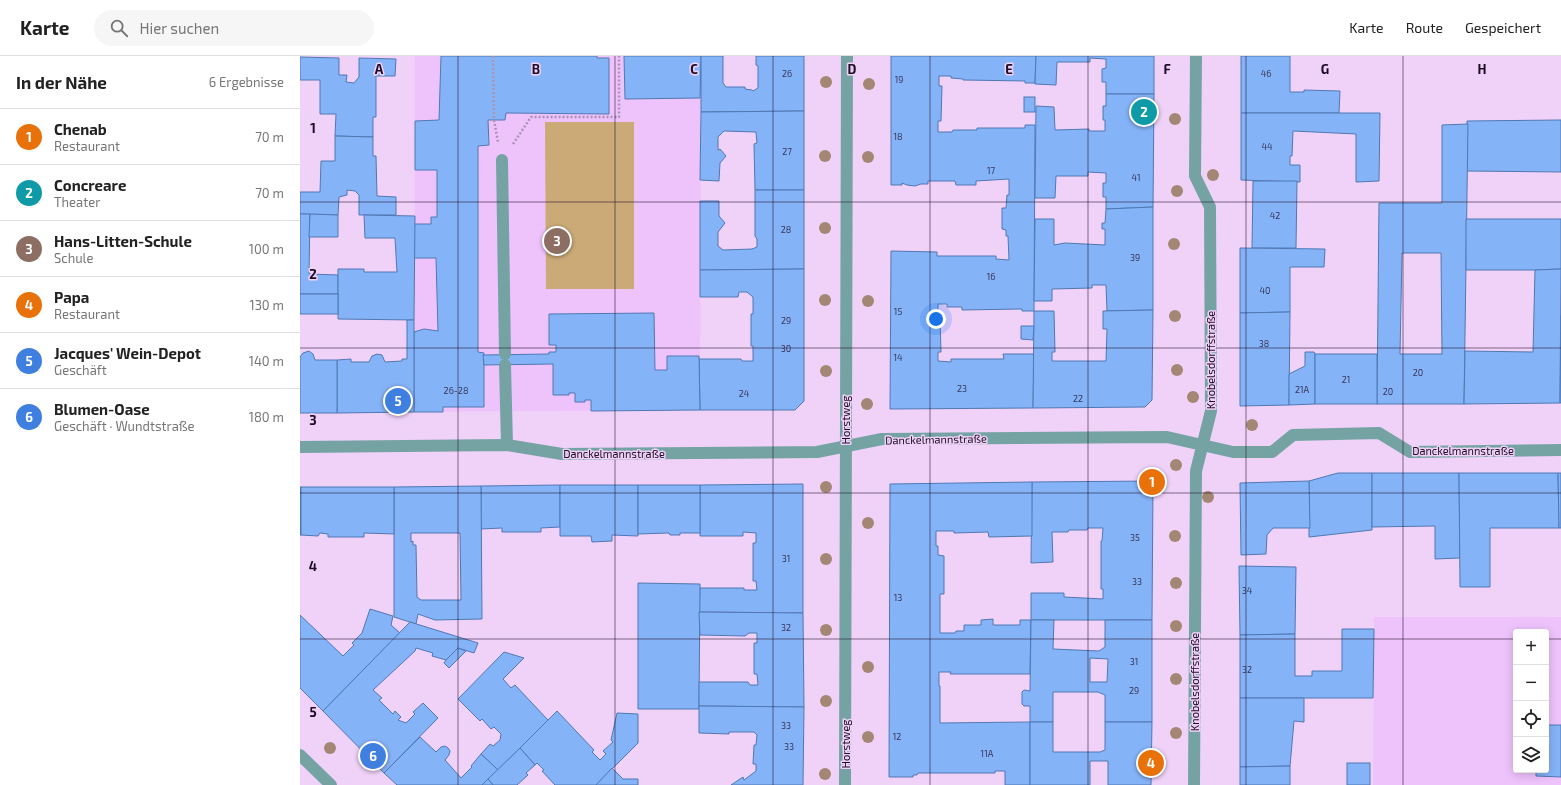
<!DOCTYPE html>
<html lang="de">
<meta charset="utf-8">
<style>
:root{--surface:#fff;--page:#f6f6f6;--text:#222;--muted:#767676;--line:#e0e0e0;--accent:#46872a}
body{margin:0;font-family:"Exo 2",sans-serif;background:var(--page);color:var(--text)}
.controls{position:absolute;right:12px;bottom:12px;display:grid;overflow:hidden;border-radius:4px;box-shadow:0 2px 10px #0003}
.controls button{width:36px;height:36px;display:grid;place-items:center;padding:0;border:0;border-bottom:1px solid var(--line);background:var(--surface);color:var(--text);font:20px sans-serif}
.you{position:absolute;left:636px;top:263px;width:14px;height:14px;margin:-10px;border:3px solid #fff;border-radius:50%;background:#1a73e8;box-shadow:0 0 0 6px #1a73e833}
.badge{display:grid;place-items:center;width:26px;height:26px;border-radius:50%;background:var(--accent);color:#fff;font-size:13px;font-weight:700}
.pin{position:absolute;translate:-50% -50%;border:2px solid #fff;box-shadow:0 1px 4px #0006}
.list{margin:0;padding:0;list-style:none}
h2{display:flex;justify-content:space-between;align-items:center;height:52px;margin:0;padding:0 16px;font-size:17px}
h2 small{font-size:13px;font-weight:400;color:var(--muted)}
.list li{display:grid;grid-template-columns:26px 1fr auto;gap:12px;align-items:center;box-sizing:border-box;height:56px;padding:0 16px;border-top:1px solid var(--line)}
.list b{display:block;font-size:15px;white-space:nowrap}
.list p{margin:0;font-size:13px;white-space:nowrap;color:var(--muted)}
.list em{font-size:13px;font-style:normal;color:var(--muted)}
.icon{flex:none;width:22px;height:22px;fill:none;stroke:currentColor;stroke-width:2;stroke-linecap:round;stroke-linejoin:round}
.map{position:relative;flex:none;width:1261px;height:729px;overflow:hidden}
header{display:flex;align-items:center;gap:24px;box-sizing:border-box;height:56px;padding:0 20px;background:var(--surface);border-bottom:1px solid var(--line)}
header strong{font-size:19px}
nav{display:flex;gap:22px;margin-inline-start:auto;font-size:14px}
.search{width:280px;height:36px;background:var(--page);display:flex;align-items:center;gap:10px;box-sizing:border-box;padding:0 14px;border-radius:22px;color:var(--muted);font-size:15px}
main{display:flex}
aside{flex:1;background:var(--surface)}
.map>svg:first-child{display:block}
</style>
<header>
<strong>Karte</strong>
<div class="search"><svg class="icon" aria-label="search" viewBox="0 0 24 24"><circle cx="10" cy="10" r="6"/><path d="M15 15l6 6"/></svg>Hier suchen</div>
<nav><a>Karte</a><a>Route</a><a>Gespeichert</a></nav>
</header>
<main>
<aside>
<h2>In der Nähe<small>6 Ergebnisse</small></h2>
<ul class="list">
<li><span class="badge" style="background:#e8710a">1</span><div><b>Chenab</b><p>Restaurant</p></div><em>70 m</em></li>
<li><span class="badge" style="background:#0f9aa8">2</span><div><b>Concreare</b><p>Theater</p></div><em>70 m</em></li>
<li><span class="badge" style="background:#8d6e63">3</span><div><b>Hans-Litten-Schule</b><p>Schule</p></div><em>100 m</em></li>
<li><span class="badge" style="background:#e8710a">4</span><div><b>Papa</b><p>Restaurant</p></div><em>130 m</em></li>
<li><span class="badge" style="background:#3f7fe0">5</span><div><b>Jacques' Wein-Depot</b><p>Geschäft</p></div><em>140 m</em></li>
<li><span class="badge" style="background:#3f7fe0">6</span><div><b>Blumen-Oase</b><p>Geschäft · Wundtstraße</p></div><em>180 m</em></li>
</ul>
</aside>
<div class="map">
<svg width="1261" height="729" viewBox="0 0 1261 729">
<rect width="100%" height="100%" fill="#f0d2f9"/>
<!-- built -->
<g fill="#eec3fc" fill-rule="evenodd">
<polygon points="115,0 401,0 400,354 114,356"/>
<path d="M1074,561H1261V729H1073ZM1216,576H1246V714H1216Z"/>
</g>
<!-- green -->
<polygon fill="#cbaa78" points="245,66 334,66 334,233 246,233"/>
<!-- building -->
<g fill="#85b3f7" stroke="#5078b4" fill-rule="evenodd">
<polygon points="141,0 297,0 297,2 309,2 309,58 206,57 205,64 188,64 189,89 178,90 178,296 184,297 184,351 143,351 143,356 114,356 114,276 124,273 138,275 136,202 114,202 114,168 131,168 131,161 137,161 137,114 115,114 115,65 139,64"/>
<polygon points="324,0 401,0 400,42 325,43"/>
<polygon points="401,0 423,0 423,27 426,31 445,31 445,33 452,34 453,35 458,32 458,10 456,9 456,0 504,0 504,55 401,56"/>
<polygon points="591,0 736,0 735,27 725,27 725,25 663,24 663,23 651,22 651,20 639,20 639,30 642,30 641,65 638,65 638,76 652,76 653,74 677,74 677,72 725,72 725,69 735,69 734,255 722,255 722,253 662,254 662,251 647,251 647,248 638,248 638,262 640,262 641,296 638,296 638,305 651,306 651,303 704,303 703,298 734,298 733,352 590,353 591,195 637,196 637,200 696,200 696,203 709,204 708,180 706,180 706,174 702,173 702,152 706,152 707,139 709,139 709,123 676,125 676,129 656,129 655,125 628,125 628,128 621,128 615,130 607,129 602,127 602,129 591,129"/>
<polygon points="736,0 854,0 854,38 806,38 806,26 802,26 802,13 806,12 806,3 790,2 790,6 757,6 756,29 735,28"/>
<polygon points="941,0 990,0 990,36 1004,36 1004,34 1040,35 1039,57 941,57"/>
<polygon points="0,1 39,2 39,19 47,19 46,26 54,27 59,21 59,2 96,3 95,20 76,20 76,61 73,61 73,81 35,80 36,58 20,58 20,24 0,24"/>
<polygon points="806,38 854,38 853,151 806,153 806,141 803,141 803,127 806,127 806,117 788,116 788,120 756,120 755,142 735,142 736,50 754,51 755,74 789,73 789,75 805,75 805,64 803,64 803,50 806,50"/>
<rect x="724" y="41" width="11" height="15"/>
<polygon points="504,55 504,134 455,134 454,88 457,87 456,76 424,75 418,81 418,94 420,93 426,100 420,107 419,125 400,124 401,56"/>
<polygon points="941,57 1080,57 1079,125 1056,126 1056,78 993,75 992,100 990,100 990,109 1000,109 1000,126 941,124"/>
<polygon points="1261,64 1261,116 1167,115 1167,65"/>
<path d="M1168,68L1164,348H1077L1079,147H1142V69ZM1102,197H1141L1142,298H1100Z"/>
<polygon points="35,80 73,81 73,100 76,100 77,140 96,141 96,159 59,159 59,139 55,135 47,134 47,139 39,141 38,159 0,158 0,136 20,136 21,105 35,105"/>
<polygon points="953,125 997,125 996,192 952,192"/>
<polygon points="455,134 504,134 504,213 400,214 400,145 419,145 419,160 425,167 418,176 418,190 423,194 452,193 457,191 457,183 455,180"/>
<polygon points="853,151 853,254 807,255 806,229 792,229 792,232 752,233 752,245 734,245 735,163 754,163 754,189 765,187 805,189 805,173 802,173 802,167 805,167 806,153"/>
<polygon points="0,158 10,158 9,218 38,219 38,238 0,238"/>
<polygon points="10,158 38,159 38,181 9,181"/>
<polygon points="64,159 115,160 114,264 38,263 38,213 64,213 64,216 97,216 95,182 65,182"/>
<polygon points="1166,163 1261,163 1261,213 1235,214 1166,214"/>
<polygon points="940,192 1025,193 1024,211 990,211 990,256 940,257"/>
<polygon points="504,213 504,345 495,354 400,354 399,303 441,303 442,305 453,305 453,290 451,290 451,258 453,258 453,241 447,236 439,236 438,241 400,241 400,214"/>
<polygon points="1261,213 1260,347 1164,348 1165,295 1233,296 1235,214"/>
<rect x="0" y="238" width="38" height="20"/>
<polygon points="853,254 852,344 845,351 733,352 734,255 754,255 755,296 752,296 752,305 806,305 807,273 803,273 803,255"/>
<polygon points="990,256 989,349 940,350 940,257"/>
<polygon points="354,257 355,314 367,314 367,300 399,300 400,354 291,355 291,344 285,344 285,346 275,346 275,337 269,337 269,339 253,339 253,308 184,309 183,299 249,298 249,296 256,296 256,289 249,289 249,258"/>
<polygon points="1261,259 1261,347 1260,347"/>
<polygon points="107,264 114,264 114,356 37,357 37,304 51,303 51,306 69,306 72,300 77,298 82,299 85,306 102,305 102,303 107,303"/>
<polygon points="721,270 734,270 733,284 721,283"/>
<polygon points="9,295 13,298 15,304 37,304 37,357 0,357 0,301 3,297"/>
<polygon points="1005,296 1014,296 1015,298 1015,348 989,349 989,318 1005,310"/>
<rect x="1015" y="298" width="62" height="50"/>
<polygon points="1038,417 1072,417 1072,474 1009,481 1009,425"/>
<polygon points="1072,417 1159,417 1160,502 1135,503 1135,470 1072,471"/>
<polygon points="1159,417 1258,417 1259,472 1190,472 1190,531 1160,531"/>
<polygon points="1258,417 1261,417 1261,472 1259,472"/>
<polygon points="853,425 852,564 731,564 731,537 764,537 764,541 803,543 803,533 801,533 801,485 802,485 803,472 788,472 787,474 769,474 768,476 752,476 753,506 731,507 732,426"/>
<polygon points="1009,425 1010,472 973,472 967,479 966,498 941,499 940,427"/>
<polygon points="732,426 732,480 689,481 688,476 654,477 654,475 636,475 636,490 638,490 638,499 644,500 644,538 640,538 640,577 655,577 656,575 664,575 664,569 681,569 681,564 693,563 693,569 720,569 720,564 731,564 730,618 650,618 651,616 639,616 639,630 640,630 640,667 730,666 730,729 705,729 705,715 695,715 695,717 618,717 617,719 613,719 613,721 589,721 590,428"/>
<polygon points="503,428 503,557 399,556 400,532 444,532 444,534 457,534 456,525 453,525 453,487 456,487 456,477 443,476 443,480 400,480 400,429"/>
<polygon points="260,429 260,471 241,472 241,476 202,476 202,472 181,473 181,430"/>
<polygon points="260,429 338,429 338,480 312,479 312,485 292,486 291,480 260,480"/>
<polygon points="338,429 400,429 400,477 380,477 380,479 370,479 369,477 338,478"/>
<path d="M181,430L182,563L135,564L118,558L116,568L94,561V431ZM111,477H160L161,544H121L117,541L116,489H113V485L111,486Z"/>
<rect x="0" y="431" width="1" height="48"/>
<polygon points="1,431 94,431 94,478 64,477 64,481 28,481 28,478 20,477 18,480 1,479"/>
<polygon points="939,510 996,511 995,578 940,579"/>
<polygon points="338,527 400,528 399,653 338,653"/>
<polygon points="70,553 93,560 91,569 100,577 23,655 0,632 0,559 43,600 54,589 52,587 62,577"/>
<polygon points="399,556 503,557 504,651 399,650 399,626 448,626 450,629 458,629 457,618 454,618 454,587 457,587 457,577 449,577 445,580 400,579"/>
<path d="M731,564H754L753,593L799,595L805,591V564H852V666H805V639L798,636H753V666H730V650H724L722,648V636L724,634L730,635ZM790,602L808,603L807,626H790Z"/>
<polygon points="110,566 178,587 174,597 158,592 146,604 132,600 133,597 116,592 115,595 73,634 82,642 79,644 93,658 95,655 101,661 98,664 106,667 115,658 113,656 123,647 138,662 84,717 23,655"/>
<polygon points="1042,573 1074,573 1073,642 940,642 940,579 995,578 995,620 1012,620 1012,615 1042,615"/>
<polygon points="158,592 166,595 149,612 144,607 146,604"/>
<polygon points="204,596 224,602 203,623 211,632 215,629 248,664 198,714 181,698 190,688 193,690 200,684 201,678 194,671 191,673 182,663 180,665 158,643"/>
<polygon points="940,642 1004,642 1004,666 994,665 990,710 940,711"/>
<polygon points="399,650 504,651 503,729 431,729 443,721 444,724 456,715 456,708 453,708 454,689 456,689 457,679 454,676 429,676 429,678 399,677"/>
<polygon points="257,655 294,694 292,696 300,704 306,698 303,695 313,686 311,684 317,657 338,658 338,687 296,729 255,729 242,715 244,714 237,707 235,709 220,692"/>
<polygon points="730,666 753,666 753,696 800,696 805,694 805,666 852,666 851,729 808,729 808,705 790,705 790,729 730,729"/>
<polygon points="1246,669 1261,669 1261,721 1236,720 1236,714 1246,714"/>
<polygon points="120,681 136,696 141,691 145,690 148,692 150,695 149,699 145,704 161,722 172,711 171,710 181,698 198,714 182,729 97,729 84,717"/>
<polygon points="220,692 235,709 226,717 228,719 217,729 193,729 188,723"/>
<rect x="1047" y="707" width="23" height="22"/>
<polygon points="990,710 990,729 940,729 940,711"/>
<polygon points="312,712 323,723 338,723 338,729 296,729"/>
<polygon points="188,723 193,729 182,729"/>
</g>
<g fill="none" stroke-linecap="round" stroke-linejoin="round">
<!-- path -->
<g stroke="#ac92b4" stroke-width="2.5" stroke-dasharray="2 2" stroke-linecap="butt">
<polyline points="193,0 194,64 198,86"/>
<polyline points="213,88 231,61 319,61 319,0"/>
</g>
<!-- service -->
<g stroke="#75a3a4" stroke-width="12">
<polyline points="202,104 205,298"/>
<polyline points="205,309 207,389"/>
</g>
<!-- minor -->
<g stroke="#75a3a4" stroke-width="12">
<polyline points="0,391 207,389 262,398 517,396 582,383 867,381 933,396 972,396 993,379 1079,377 1110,396 1261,394"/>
<polyline points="0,699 31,729"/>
<polyline points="545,729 547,0"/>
<polyline points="894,729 896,415 911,355 910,151 895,120 896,0"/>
</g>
</g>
<!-- trees -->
<g fill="#a48674">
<circle cx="526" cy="26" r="6"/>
<circle cx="569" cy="28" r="6"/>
<circle cx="875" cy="63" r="6"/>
<circle cx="525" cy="100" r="6"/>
<circle cx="568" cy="101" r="6"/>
<circle cx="913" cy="119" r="6"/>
<circle cx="877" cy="135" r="6"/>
<circle cx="525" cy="172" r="6"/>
<circle cx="874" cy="188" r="6"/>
<circle cx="525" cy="244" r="6"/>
<circle cx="568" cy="245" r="6"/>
<circle cx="875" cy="260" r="6"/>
<circle cx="877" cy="314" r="6"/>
<circle cx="526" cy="315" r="6"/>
<circle cx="893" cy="341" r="6"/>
<circle cx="567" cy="348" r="6"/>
<circle cx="952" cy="369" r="6"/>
<circle cx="876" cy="409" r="6"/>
<circle cx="526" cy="431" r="6"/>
<circle cx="908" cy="441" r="6"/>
<circle cx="568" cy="467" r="6"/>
<circle cx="875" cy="480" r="6"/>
<circle cx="526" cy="503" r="6"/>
<circle cx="876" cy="527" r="6"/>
<circle cx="876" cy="570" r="6"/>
<circle cx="526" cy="574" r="6"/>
<circle cx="568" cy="611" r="6"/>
<circle cx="876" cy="623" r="6"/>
<circle cx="526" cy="645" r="6"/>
<circle cx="876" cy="677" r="6"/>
<circle cx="568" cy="681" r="6"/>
<circle cx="30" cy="692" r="6"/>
<circle cx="525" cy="718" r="6"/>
</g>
<!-- grid -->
<path fill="none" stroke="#1e0c24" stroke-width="1" stroke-opacity="0.55" d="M158,0V729M315,0V729M473,0V729M630,0V729M788,0V729M946,0V729M1103,0V729M0,146H1261M0,292H1261M0,437H1261M0,583H1216M1246,583H1261"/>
<g text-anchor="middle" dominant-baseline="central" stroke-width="3" stroke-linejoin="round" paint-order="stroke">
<!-- number labels -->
<g font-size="9" fill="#383659">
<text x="487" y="17">26</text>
<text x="966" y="17">46</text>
<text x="599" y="23">19</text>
<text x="598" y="80">18</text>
<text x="967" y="90">44</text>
<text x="487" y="95">27</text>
<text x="691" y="114">17</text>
<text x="836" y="121">41</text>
<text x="975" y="159">42</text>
<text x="486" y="173">28</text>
<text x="835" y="201">39</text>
<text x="691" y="220">16</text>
<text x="965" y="234">40</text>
<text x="598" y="255">15</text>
<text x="486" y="264">29</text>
<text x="964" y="287">38</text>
<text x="486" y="292">30</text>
<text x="598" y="301">14</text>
<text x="1118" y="316">20</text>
<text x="1046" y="323">21</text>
<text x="662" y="332">23</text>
<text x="1002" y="333">21A</text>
<text x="156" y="334">26-28</text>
<text x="1088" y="335">20</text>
<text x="444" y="337">24</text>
<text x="778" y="342">22</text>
<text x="835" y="481">35</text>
<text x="486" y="502">31</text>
<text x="837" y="525">33</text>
<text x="947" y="534">34</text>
<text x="598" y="541">13</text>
<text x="486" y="571">32</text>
<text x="834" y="605">31</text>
<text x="947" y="613">32</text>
<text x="834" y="634">29</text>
<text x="486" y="669">33</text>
<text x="597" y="680">12</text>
<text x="489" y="690">33</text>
<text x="687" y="697">11A</text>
</g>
<!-- street labels -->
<g font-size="11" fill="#1e0c24" stroke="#f0d2f9">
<text transform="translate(910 304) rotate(-90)">Knobelsdorffstraße</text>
<text transform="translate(545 364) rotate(-90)">Horstweg</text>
<text transform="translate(636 383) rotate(-1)">Danckelmannstraße</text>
<text x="1163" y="394">Danckelmannstraße</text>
<text x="314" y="397">Danckelmannstraße</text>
<text transform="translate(894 626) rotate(-90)">Knobelsdorffstraße</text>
<text transform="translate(545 688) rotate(-90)">Horstweg</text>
</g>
</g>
<g font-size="13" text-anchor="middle" font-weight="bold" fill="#1e0c24" stroke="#f0d2f9" stroke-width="3" stroke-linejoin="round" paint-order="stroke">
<text x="79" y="18">A</text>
<text x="236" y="18">B</text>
<text x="394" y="18">C</text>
<text x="552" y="18">D</text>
<text x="709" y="18">E</text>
<text x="867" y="18">F</text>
<text x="1025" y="18">G</text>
<text x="1182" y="18">H</text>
<text x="13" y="77">1</text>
<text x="13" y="223">2</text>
<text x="13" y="369">3</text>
<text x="13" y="515">4</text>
<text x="13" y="661">5</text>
</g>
</svg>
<div class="controls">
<button>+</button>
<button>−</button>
<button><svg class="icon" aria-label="locate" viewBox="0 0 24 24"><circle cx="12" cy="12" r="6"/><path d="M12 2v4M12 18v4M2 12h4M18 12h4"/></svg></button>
<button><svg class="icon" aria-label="layers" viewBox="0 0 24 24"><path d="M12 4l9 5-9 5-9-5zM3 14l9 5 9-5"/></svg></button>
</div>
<div class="you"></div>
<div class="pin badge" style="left:852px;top:426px;background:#e8710a">1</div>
<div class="pin badge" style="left:844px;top:56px;background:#0f9aa8">2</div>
<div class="pin badge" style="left:257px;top:185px;background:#8d6e63">3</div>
<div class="pin badge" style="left:851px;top:707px;background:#e8710a">4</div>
<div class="pin badge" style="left:98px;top:345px;background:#3f7fe0">5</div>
<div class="pin badge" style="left:73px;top:700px;background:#3f7fe0">6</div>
</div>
</main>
